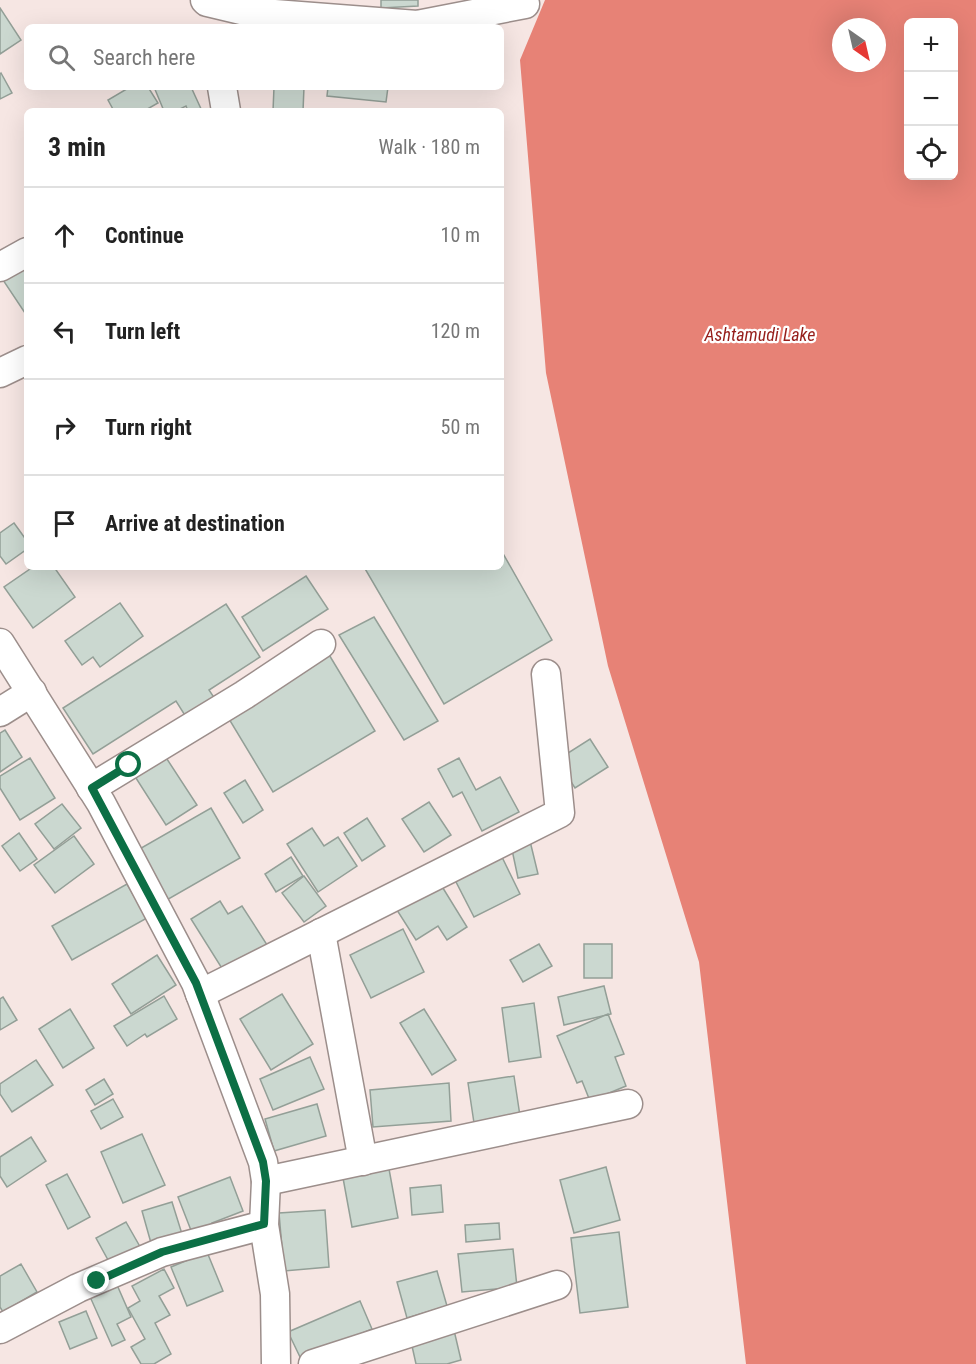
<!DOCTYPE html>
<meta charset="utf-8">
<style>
:root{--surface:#fff;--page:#f6f6f6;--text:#222;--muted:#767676;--line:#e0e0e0}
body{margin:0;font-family:"Roboto Condensed",sans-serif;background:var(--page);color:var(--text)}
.controls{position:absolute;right:18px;top:18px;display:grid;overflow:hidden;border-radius:9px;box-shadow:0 6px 24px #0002}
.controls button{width:54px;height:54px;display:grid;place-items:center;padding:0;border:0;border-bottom:2px solid var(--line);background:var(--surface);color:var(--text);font:30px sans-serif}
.compass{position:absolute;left:832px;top:18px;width:54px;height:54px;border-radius:50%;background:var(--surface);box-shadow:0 6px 24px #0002;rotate:146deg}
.stop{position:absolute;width:18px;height:18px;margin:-14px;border:4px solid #0c6f45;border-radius:50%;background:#fff}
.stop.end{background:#0c6f45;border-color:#fff;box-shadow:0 2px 6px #0008}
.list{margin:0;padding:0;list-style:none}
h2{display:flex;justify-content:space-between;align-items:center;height:78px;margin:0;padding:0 24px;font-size:26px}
h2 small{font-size:20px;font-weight:400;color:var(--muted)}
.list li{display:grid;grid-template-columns:39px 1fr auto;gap:18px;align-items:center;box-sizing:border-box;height:96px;padding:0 24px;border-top:2px solid var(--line)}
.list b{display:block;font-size:22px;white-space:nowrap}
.list em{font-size:20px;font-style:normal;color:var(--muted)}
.icon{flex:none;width:33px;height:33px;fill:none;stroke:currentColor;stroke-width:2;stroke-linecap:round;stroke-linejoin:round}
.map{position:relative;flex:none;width:976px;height:1364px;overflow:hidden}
.search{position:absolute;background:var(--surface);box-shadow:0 6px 24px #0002;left:24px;top:24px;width:480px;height:66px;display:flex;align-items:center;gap:15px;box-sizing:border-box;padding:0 21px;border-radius:9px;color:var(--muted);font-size:22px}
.panel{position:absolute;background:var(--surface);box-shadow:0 6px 24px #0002;left:24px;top:108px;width:480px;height:462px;border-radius:9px}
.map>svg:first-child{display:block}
</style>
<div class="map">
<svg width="976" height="1364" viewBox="0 0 976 1364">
<rect width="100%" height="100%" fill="#f6e6e3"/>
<!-- water -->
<path fill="#e78276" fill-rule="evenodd" d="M545,0H976V1364H746L699,962L608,666L546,373L520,60ZM908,22H954V176H908ZM841,27H877V63H841Z"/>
<!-- building -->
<g fill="#cbd8d0" stroke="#939f97" stroke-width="1.5">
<polygon points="381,0 418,0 418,6 381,8"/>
<polygon points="0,8 21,40 0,54"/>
<polygon points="1,73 12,93 0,99 0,74"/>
<polygon points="130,87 148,87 158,103 144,111 114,111 108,100"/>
<polygon points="154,87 191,87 202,111 188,111 186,106 176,111 164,111"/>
<polygon points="274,87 304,87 303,111 273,111"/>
<polygon points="328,87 388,87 386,102 327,96"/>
<polygon points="27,263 27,316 3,280"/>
<polygon points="14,523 27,541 27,549 6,564 0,556 0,533"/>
<polygon points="501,550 552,640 444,704 364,567 501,567"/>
<polygon points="33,567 54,567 75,597 33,628 4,587"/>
<polygon points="306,576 328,609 263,651 242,617"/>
<polygon points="120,603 143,636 100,667 93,657 82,665 65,641"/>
<polygon points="226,604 260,657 209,690 215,699 186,717 176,701 93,754 63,708"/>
<polygon points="374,617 438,721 404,740 339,635"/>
<polygon points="328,653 375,731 273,792 226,714"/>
<polygon points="5,730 22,757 0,772 0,733"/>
<polygon points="590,739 608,767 575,788 557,760"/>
<polygon points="165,756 197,805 166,825 134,775"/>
<polygon points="30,758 55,798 20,820 0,788 0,776"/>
<polygon points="459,758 476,790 500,777 519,812 482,831 462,792 453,797 438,769"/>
<polygon points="245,780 263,810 243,823 224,793"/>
<polygon points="429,802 451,835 424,852 402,819"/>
<polygon points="62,804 81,828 54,849 35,824"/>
<polygon points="211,808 240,858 165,901 136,851"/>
<polygon points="367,818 385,846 362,861 344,833"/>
<polygon points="312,828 324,846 338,837 357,866 318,892 287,844"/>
<polygon points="19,833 37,859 20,871 2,846"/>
<polygon points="74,836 94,864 55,893 34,865"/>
<polygon points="530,841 538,874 518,878 511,845"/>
<polygon points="500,853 520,894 474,917 453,876"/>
<polygon points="291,857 303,876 276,892 265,874"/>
<polygon points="304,876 326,906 304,922 282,893"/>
<polygon points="438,880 467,927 447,940 438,926 416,940 395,907"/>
<polygon points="127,884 147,918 72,960 52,926"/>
<polygon points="220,901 228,914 242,906 271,951 228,978 191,919"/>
<polygon points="403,929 424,972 371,998 350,955"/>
<polygon points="539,944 552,966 523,982 510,960"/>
<rect x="584" y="944" width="28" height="34"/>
<polygon points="157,955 176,985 131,1014 112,984"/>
<polygon points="604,986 611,1014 564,1025 558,997"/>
<polygon points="282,994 313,1044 271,1070 240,1019"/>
<polygon points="164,996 177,1019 147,1037 145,1034 127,1046 114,1026"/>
<polygon points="3,997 17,1020 0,1030 0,999"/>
<polygon points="534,1003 541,1057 509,1062 502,1008"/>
<polygon points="70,1009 94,1048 63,1068 39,1029"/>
<polygon points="424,1009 456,1060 432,1075 400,1023"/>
<polygon points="608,1014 624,1054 615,1057 626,1086 590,1101 582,1081 577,1083 557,1036"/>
<polygon points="310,1057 324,1089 273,1110 260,1079"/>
<polygon points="36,1060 53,1085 12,1112 0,1094 0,1084"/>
<polygon points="514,1076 520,1116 474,1123 468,1083"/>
<polygon points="104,1079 113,1094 95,1105 86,1090"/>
<polygon points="449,1083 451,1121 373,1127 370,1090"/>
<polygon points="113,1099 123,1117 101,1129 91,1111"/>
<polygon points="317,1104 326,1136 274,1151 265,1119"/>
<polygon points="142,1134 165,1185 123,1203 101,1152"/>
<polygon points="31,1137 46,1161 7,1187 0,1176 0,1157"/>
<polygon points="387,1158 398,1218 352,1227 341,1167"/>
<polygon points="606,1167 620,1220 574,1233 560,1180"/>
<polygon points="67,1174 90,1217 68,1229 46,1185"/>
<polygon points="230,1177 243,1211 212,1223 214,1230 194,1238 178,1197"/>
<polygon points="441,1185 443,1212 412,1215 410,1188"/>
<polygon points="172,1202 182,1234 151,1243 142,1211"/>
<polygon points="325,1210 329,1267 284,1271 279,1213"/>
<polygon points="126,1222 143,1252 113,1269 96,1238"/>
<polygon points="499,1223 500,1239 466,1242 465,1225"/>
<polygon points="619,1232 628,1307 580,1313 571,1238"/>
<polygon points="513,1249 517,1287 462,1292 458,1254"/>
<polygon points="207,1252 223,1291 187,1306 171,1267"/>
<polygon points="21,1264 37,1292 3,1312 0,1307 0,1276"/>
<polygon points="164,1269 174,1288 159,1296 170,1315 155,1323 171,1354 154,1364 141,1364 131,1347 145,1339 128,1308 140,1301 132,1286"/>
<polygon points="437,1271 447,1306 407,1318 397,1282"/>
<polygon points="114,1278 131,1317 117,1324 125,1340 112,1346 87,1290"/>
<polygon points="360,1301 372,1329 301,1359 288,1332"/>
<polygon points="86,1311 97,1338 70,1349 59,1322"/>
<polygon points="453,1326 461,1360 447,1364 416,1364 410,1337"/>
</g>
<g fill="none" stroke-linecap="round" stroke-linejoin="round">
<!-- street casing -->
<g stroke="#9c8e8b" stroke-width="31">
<g id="street">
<polyline points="205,0 207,2 249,12 417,25 525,4"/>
<polyline points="222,87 226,111"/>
<polyline points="0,267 27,252"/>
<polyline points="0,373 27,360"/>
<polyline points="0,643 101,803 196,983 263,1162 266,1181 264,1225 275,1294 276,1364"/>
<polyline points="0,712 32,692"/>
<polyline points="91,788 244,695 321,644"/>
<polyline points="321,933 363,1161"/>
<polyline points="200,994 560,813 546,674"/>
<polyline points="266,1181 628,1104"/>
<polyline points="0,1329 78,1288 162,1252 264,1225"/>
<polyline points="313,1364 557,1285"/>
</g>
</g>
<!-- street -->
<use href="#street" stroke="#fff" stroke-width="28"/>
</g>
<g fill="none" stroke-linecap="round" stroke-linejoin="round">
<!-- route -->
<polyline stroke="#0c6f45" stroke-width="8" points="97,1281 162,1252 264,1224 266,1181 263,1162 196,983 92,788 129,765"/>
</g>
<g text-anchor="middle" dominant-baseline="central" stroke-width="4.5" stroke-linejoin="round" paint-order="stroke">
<!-- water labels -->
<g font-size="18" font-style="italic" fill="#961e1a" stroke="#fff">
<text x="760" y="334">Ashtamudi Lake</text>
</g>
</g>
</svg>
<div class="controls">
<button>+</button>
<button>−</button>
<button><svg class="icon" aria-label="locate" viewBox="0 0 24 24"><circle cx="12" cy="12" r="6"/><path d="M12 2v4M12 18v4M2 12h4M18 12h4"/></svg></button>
</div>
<svg class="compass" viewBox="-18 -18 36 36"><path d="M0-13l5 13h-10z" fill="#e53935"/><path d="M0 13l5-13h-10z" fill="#767676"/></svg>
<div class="stop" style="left:129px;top:765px"></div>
<div class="stop end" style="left:97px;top:1281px"></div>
<div class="search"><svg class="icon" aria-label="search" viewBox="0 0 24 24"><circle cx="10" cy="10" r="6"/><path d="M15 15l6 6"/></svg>Search here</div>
<section class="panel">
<h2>3 min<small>Walk · 180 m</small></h2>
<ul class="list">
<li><svg class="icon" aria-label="ahead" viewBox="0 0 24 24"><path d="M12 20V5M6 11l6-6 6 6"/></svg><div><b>Continue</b></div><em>10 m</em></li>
<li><svg class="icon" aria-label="left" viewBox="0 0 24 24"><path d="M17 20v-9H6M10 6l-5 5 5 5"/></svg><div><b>Turn left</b></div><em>120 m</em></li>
<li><svg class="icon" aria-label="right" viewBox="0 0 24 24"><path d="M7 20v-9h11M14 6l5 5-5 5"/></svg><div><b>Turn right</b></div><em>50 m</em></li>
<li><svg class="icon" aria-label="arrive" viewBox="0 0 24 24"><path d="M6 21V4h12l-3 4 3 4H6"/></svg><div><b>Arrive at destination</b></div></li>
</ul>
</section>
</div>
